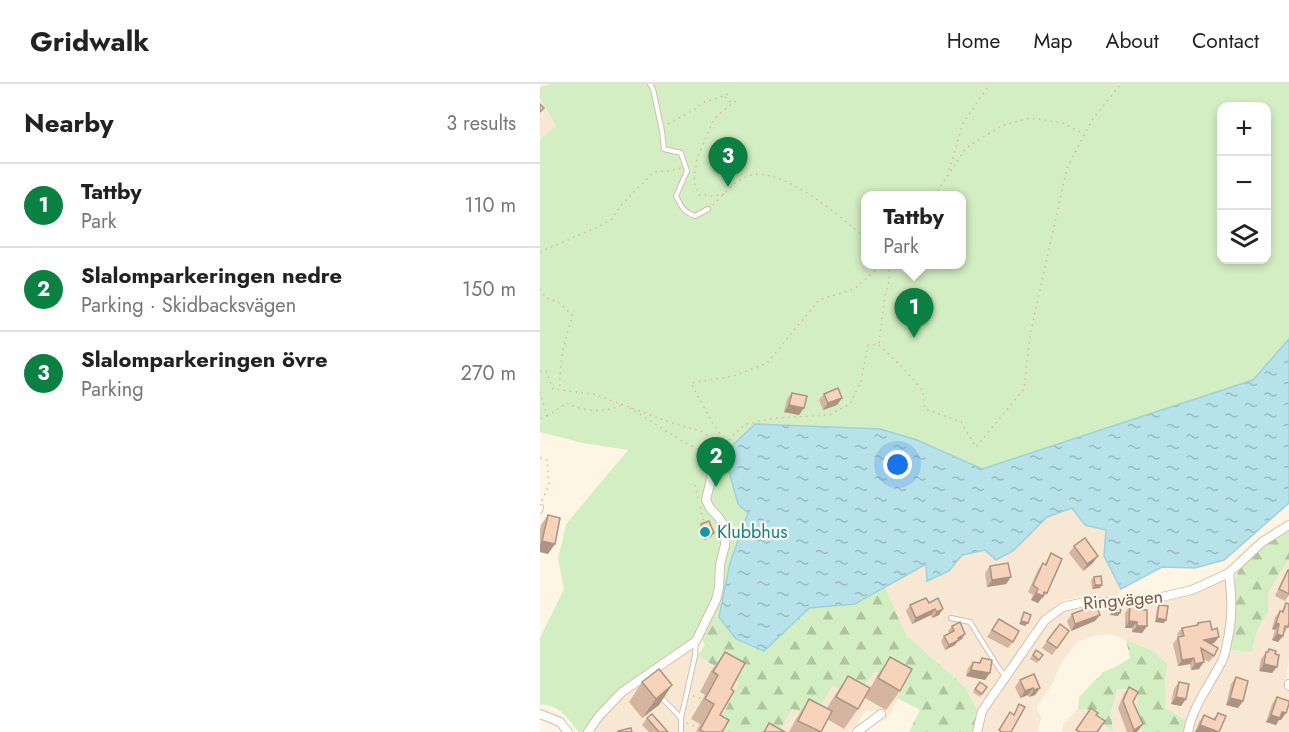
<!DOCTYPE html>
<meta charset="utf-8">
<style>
:root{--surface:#fff;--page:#f6f6f6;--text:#222;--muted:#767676;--line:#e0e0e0;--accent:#0b8043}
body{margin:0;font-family:Jost,sans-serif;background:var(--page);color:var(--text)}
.controls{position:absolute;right:18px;top:18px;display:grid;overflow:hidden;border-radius:12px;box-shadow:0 3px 9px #0003}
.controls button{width:54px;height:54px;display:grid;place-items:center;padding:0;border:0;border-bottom:2px solid var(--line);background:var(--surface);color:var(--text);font:30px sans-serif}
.you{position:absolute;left:358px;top:381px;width:21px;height:21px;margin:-15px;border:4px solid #fff;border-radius:50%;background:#1a73e8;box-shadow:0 0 0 9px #1a73e833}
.badge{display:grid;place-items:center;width:39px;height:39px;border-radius:50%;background:var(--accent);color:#fff;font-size:20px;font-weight:700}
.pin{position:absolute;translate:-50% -50px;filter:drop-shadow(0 2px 3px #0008)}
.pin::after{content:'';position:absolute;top:32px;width:21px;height:18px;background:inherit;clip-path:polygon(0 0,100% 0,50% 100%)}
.popup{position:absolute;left:321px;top:107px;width:105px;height:78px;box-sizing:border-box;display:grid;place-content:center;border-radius:12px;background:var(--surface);filter:drop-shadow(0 2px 4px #0005);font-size:20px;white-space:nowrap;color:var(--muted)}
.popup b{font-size:22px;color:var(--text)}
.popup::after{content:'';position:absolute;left:50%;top:100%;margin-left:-12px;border:12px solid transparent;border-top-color:var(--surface)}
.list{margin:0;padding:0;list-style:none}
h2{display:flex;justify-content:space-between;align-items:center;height:78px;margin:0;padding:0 24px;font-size:26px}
h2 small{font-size:20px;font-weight:400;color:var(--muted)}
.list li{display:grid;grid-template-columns:39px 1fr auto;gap:18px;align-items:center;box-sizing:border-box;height:84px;padding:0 24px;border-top:2px solid var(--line)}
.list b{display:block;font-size:22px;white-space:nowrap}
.list p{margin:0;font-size:20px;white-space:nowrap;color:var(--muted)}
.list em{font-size:20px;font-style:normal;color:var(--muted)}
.icon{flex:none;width:33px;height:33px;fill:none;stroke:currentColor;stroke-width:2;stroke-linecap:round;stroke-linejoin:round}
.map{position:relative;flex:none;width:749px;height:648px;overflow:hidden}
header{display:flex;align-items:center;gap:36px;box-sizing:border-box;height:84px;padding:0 30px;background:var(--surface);border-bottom:2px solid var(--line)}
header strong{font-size:28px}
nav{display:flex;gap:33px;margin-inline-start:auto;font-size:21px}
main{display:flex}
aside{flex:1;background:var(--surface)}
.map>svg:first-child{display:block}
</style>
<header>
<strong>Gridwalk</strong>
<nav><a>Home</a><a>Map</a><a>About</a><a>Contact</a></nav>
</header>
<main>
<aside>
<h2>Nearby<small>3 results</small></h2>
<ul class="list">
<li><span class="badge">1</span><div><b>Tattby</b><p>Park</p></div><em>110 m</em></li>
<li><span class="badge">2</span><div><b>Slalomparkeringen nedre</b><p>Parking · Skidbacksvägen</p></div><em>150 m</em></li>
<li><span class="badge">3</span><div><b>Slalomparkeringen övre</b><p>Parking</p></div><em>270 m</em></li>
</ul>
</aside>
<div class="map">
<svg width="749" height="648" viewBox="0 0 749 648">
<defs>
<pattern id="forest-firs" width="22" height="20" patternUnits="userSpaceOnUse" patternTransform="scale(1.5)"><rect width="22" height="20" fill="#d3eec2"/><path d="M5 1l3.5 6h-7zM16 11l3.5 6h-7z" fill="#b0c49f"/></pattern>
<pattern id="water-ripples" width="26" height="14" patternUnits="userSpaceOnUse" patternTransform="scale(1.5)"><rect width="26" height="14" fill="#b8e2ea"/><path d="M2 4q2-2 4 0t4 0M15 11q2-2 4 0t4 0" fill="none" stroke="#9bbabf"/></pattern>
</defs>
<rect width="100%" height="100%" fill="#fef5e5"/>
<!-- residential -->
<g fill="#f7e7d3">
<polygon points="0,14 16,42 0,55"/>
<polygon points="532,424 545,441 567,446 564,472 581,505 577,513 541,512 520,518 502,532 437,626 425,603 366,551 345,503 386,479 387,496 409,487 422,471 445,466 473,467 507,433"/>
<polygon points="749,476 749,575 747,588 747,602 749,606 749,644 748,648 651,648 660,622 684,584 690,566 712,568 714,554 721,536 728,529 728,511 744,482"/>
<polygon points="684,496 687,501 688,539 680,572 652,619 646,636 625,624 625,599 626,579 613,567 571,550 553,552 537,558 520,581 512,600 496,624 501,633 498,648 441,648 446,627 510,536 527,525 543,522 610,520 628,517 654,510 679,497"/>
<polygon points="150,565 199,599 175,645 176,648 53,648 62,634 83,612"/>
<polygon points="335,586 364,603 346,636 335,626 326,627 321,633 317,643 305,648 239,648 252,625 274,633 293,601"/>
<polygon points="577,604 590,605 598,613 596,627 602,648 522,648 523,640 538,625 552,626 573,647 571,629"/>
</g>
<!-- forest -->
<g fill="url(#forest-firs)">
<path d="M749,446V476L744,482L728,510V529C718,540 714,553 712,568L690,566C693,551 695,535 696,519C696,512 693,503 695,496C698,479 734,453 749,446Z"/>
<polygon points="345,503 366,551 425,603 437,626 432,648 369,648 380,626 357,614 364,603 335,587 313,615 293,601 274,633 252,625 239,648 176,648 175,646 199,599 158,571 165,561 159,550 179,533 224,567 269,524 315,520"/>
<polygon points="586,556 613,567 627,580 625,599 625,624 646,636 644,648 602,648 596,627 598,613 590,605 577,605 571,629 573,648 560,637 552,626 538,625 539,613 563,588 577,582 590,574"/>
</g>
<!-- green -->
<path fill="#d3eec2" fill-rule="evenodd" d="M11,0H749V332L569,396L238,496L159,550L96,595L45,648H39C25,632 23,623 0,620V554L24,505L18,475L26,440L88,366L43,359L0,348V55L16,42L0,14V3ZM682,22H726V176H682ZM326,112H422V180H326Z"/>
<!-- water -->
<polygon fill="url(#water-ripples)" stroke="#9dd2dd" stroke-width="1.5" points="749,255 749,419 684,476 655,484 622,483 581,505 564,472 566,446 545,441 532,424 507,433 473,467 456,476 445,466 422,471 409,487 387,497 386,480 315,520 269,524 224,567 196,555 179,533 190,479 208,429 198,420 186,376 194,360 215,340 340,345 377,356 442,385 713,296"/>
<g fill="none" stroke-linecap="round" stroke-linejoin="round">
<!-- service casing -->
<g stroke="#d4bead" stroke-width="6">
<g id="service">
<path d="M110,0L113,5L122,47L124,65L141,69L147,87L136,112C142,124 143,127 155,132L168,125"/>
<polyline points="0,427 1,423"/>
<polyline points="411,534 430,538 458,583 465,592"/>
<polyline points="120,612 141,634 155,572 156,557"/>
<polyline points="141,648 141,634"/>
</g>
</g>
<!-- minor casing -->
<g stroke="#d4bead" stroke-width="10">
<g id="minor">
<polyline points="749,600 749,602"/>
<polyline points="0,630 20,638 28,648"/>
<polyline points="48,648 59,632 82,608 156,557 176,516 179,504 180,481 185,461 186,445 179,434 170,424 166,416 175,378"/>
<polyline points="317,648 341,630"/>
<polyline points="437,648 442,627 505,536 523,523 544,518 577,518 613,515 652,506 689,489 722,458 749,441"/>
<path d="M648,648C653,621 670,601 682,577C685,571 686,565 687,559C693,532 692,516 689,489"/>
</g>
</g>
<!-- path -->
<g stroke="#dcb69d" stroke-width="1.5" stroke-dasharray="1.5 4.5" stroke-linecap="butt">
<polyline points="185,13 192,20"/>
<polyline points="128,40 157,24 162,19 189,10"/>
<polyline points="409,86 423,39 450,0"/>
<polyline points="184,110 171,112 159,111 154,97 157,75 172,39 177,32 197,16"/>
<polyline points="394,112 426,64 461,42 490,34 523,39 544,50"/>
<path d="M173,121C183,111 194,97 208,92C240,80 303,134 326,155"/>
<polyline points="0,168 58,143 72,135 81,121 114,88 127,87 141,84"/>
<path d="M0,205L6,214L20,219L33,232C24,256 19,279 20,305"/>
<polyline points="339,259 345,212 349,197 349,180"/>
<polyline points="0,287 6,287 13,305 54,310 129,338 161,347 183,362"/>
<polyline points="0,308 7,332 0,335"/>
<polyline points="90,324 142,357 160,366 172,370"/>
<path d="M7,332L27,319C35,324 53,328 62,326C69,326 76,323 83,321"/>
<polyline points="187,359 173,340 151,299 194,292 227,279 279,216 314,205 343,180"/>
<polyline points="179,371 194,350 206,340 237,334 289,331 310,320 321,297 328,261 339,261 361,282 383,307 385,325 421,338 436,363 484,305 490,251 527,84 552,36 581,0"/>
<polyline points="0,374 7,376 9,401 2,417"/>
<polyline points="155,401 158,415"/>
<polyline points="160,423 164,439"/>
<polyline points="153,612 163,615"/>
<polyline points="147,639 156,643"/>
</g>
<!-- service -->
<use href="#service" stroke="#fff" stroke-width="4"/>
<!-- minor -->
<use href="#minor" stroke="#fff" stroke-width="8"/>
</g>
<!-- wall -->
<g fill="#d4b5a0">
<polygon points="252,309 259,331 244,328 247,315"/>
<polygon points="284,310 302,314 297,321 283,326 279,316"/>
<polygon points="8,431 8,470 0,468 0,446 1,441"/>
<polygon points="161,440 171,453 164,456 159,444"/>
<polygon points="534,462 553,479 543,487 529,469"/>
<polygon points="511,469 507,509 502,515 501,515 498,519 491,516 493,511 488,508 498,486 503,479 505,480"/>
<polygon points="450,482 471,493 466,500 447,503 445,489"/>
<polygon points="748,486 749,511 745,517 735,512 744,493"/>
<polygon points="554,493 560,504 552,505 551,496"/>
<polygon points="398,514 399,531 392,534 391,531 372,540 366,527 370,521 389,519"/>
<polygon points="746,519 748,543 738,558 732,556 735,546 732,545 735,533 740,527 741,528"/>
<polygon points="619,521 624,539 615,538 617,524"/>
<polygon points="590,522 601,526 607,542 602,549 592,548 592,544 585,544 585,529"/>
<polygon points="532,530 560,531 555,537 531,547 527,537"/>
<polygon points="459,535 473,558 468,564 447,553"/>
<polygon points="658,539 672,546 679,553 674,559 672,560 674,572 669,578 663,575 659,585 651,586 650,580 638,582 633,560 638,553 637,550 642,544 656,541"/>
<polygon points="520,540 529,547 512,571 502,564"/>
<polygon points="412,542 422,555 418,557 415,561 405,566 401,557 404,552 409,549 408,547"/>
<polygon points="729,565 735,570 732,589 719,587 721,575"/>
<polygon points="496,566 503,571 497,579 490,575"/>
<polygon points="185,568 191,605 180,631 182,648 156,648 160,640 151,635 165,611 160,608 171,587"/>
<polygon points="350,573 360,607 346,626 325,614 337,592"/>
<polygon points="442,574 445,596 426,592 428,584 433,578 438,579"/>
<polygon points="308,592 318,625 304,645 287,635 281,648 249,648 256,635 269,615 287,624 295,611"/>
<polygon points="696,593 703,617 698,624 686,621 691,600"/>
<polygon points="480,596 500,604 495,611 489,613 488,611 480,614 475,603"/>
<polygon points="102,598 132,601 119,621 102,634 89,618"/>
<polygon points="440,598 447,603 440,613 433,608"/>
<polygon points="639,598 646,615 641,622 631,620 634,605"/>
<polygon points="589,603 593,618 603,640 596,648 587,648 578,624 584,610"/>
<polygon points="737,613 741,636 739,636 736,641 726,638 732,620"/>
<polygon points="678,629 679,648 655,648 659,638 664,631 673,635"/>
<polygon points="107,634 128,648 109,648 102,641"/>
</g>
<!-- shaded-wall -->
<g fill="#ac9482">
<polygon points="302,314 297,321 283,326 288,319"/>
<polygon points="249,321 264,324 259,331 244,328"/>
<polygon points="174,449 171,453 164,456 166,452"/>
<polygon points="2,457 15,460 8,470 0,468 0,461"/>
<polygon points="558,472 553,479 543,487 547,480"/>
<polygon points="471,493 466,500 447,503 452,496"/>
<polygon points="555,501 562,501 560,504 552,505"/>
<polygon points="496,509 503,512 498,519 491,516"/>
<polygon points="395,525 391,531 372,540 376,534"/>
<polygon points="403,525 399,531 392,534 397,528"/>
<polygon points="572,528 580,529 578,532 570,531"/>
<polygon points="560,531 555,537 531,547 535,540"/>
<polygon points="617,534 626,536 624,539 615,538"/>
<polygon points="481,537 488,539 485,542 479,540"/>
<polygon points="589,537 597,538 592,544 585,544"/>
<polygon points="736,539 739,540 735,546 732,545"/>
<polygon points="597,542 607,542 602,549 592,548"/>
<polygon points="425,550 422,555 418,557 415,561 405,566 409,561 418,554"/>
<polygon points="737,550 743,552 738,558 732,556"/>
<polygon points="679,553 674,559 660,562 664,556"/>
<polygon points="654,574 650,580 638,582 642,576"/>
<polygon points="664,578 659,585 651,586 655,580"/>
<polygon points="724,580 737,583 732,589 719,587"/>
<polygon points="431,586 450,589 445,596 426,592"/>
<polygon points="132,601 119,621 102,634 116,615"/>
<polygon points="493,604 488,611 480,614 485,607"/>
<polygon points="500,604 495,611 489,613 494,606"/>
<polygon points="636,613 646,615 641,622 631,620"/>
<polygon points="690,614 703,617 698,624 686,621"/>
<polygon points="742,628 746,629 741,636 739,636 736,641 726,638 731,631"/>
<polygon points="603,640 598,647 596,648 592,648"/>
<polygon points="660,641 677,648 655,648"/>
</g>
<!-- building -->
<g fill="#f6d3ba" stroke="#ac9482" stroke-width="1.5">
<polygon points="0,20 4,24 0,28"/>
<polygon points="298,304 302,314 288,319 284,310"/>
<polygon points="252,309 267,312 264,324 249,321"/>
<polygon points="8,431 20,434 15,460 2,457"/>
<polygon points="169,437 174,449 166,452 161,440"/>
<polygon points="545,454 558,472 547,480 534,462"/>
<polygon points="511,469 522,475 507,509 504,508 503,512 496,509 498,505 493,501 503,479 506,481"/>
<polygon points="468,479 471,493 452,496 450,482"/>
<polygon points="748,486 749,486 749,510 739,505"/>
<polygon points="561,492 562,501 555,501 554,493"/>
<polygon points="386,514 389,519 398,514 403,525 397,528 395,525 376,534 370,521"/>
<polygon points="746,519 749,520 749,538 748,543 745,542 743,552 737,550 739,540 736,539 740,527 743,528"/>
<polygon points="556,521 560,531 535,540 532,530"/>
<polygon points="574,521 582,521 580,529 572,528"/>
<polygon points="619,521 628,522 626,536 617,534"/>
<polygon points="590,522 601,523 601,526 607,526 607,542 597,542 597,538 589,537"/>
<polygon points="484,528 491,531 488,539 481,537"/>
<polygon points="459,535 479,547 473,558 452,546"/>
<polygon points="670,537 672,546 677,544 679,553 664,556 678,564 674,572 661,564 664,578 655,580 654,574 642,576 638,553 644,552 642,544 658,541 658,539"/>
<polygon points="420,538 425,550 418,554 419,556 409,561 404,552 414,547 412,542"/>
<polygon points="520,540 529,547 517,564 507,557"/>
<polygon points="729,565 736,567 735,570 739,571 737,583 724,580 726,568 728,568"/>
<polygon points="496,566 503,571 499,576 493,571"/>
<polygon points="185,568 205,579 191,605 194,607 180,631 189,636 182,648 164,648 160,646 174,620 165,615 178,591 173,588"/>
<polygon points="350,573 372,585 360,607 338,594"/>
<polygon points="442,574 452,576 450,589 431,586 433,578 440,579"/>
<polygon points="119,585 132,601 116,615 102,598"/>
<polygon points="494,590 500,604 494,606 493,604 485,607 480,596"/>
<polygon points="308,592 330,604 318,625 296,613"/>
<polygon points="696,593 708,597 703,617 690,614"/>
<polygon points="440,598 447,603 442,610 435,605"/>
<polygon points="639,598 649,600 646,615 636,613"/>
<polygon points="589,603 598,608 593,618 603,640 594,646 583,617"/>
<polygon points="737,613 749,617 749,620 746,629 742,628 740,634 731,631"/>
<polygon points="269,615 292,627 281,648 258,637"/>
<polygon points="479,620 485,623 471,648 462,648 459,646 470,628 474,631"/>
<polygon points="551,624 558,629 556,631 565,637 557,648 540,648 536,646"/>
<polygon points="678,629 686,632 679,648 660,641 664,631 675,636"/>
<polygon points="112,630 128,648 119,648 107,634"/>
<polygon points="229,639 245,648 224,648"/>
<polygon points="91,644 92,648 78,648 78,647"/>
</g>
<!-- markers -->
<circle fill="#0f9aa8" stroke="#fff8ee" stroke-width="2" cx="165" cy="448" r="6"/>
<g text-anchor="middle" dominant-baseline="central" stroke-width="4.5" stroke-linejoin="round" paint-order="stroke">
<!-- culture labels -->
<g font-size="18" fill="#0d838f" stroke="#fff8ee" text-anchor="start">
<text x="177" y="448">Klubbhus</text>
</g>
<!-- street labels -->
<g font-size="18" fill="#7a5a47" stroke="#fff8ee">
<text transform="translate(583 516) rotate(-5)">Ringvägen</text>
</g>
</g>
</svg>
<div class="controls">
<button>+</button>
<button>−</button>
<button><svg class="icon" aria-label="layers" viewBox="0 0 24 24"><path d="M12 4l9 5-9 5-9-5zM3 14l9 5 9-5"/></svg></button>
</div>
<div class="you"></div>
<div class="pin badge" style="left:374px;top:254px">1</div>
<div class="popup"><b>Tattby</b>Park</div>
<div class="pin badge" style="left:176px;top:403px">2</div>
<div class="pin badge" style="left:188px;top:103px">3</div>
</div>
</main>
